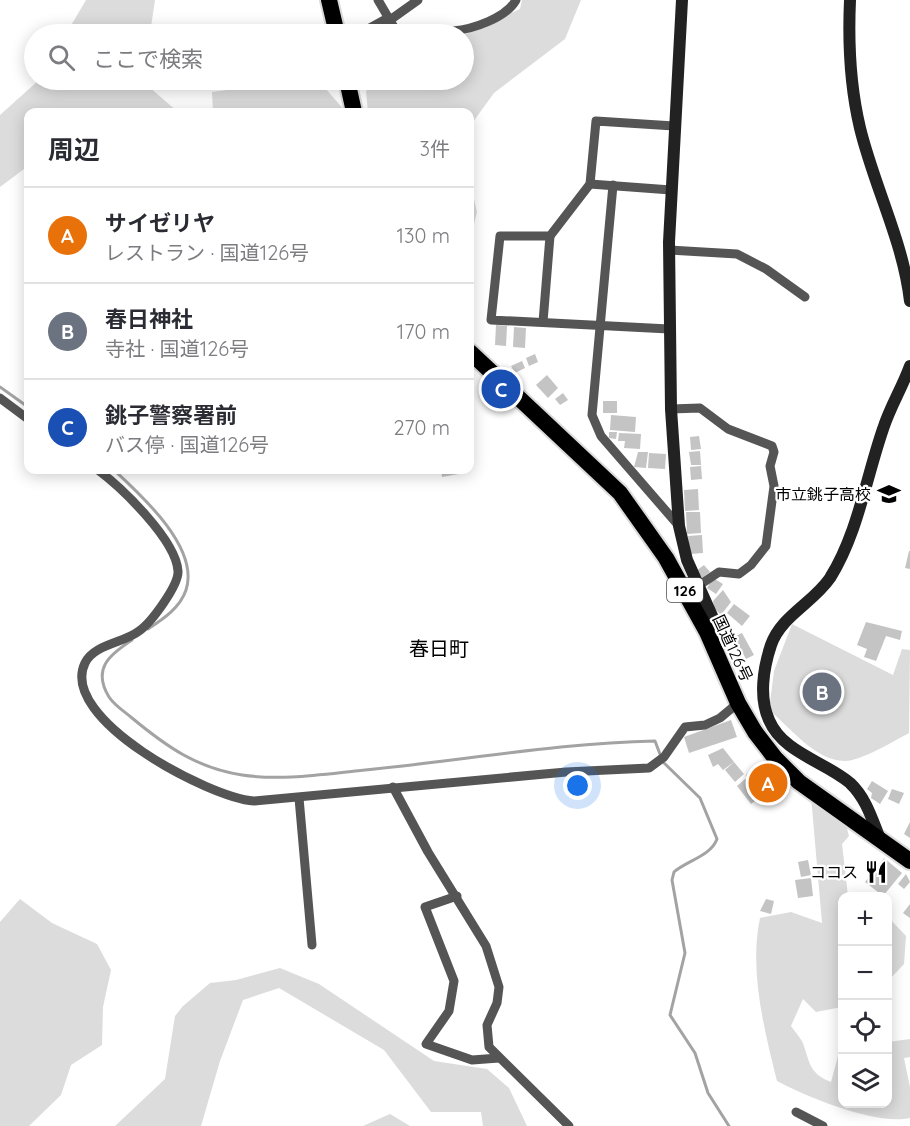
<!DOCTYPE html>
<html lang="ja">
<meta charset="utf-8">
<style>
:root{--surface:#fff;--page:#f2f2f3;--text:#2b2b33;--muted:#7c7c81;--line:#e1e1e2;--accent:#000}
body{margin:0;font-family:Quicksand,"Noto Sans JP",sans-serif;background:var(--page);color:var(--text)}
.controls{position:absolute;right:18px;bottom:18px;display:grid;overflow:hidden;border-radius:12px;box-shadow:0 3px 15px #0003}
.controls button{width:54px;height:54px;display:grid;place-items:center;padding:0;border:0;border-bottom:2px solid var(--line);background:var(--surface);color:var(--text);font:30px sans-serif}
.you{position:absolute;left:578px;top:786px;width:21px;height:21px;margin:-15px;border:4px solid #fff;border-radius:50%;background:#1a73e8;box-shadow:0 0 0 9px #1a73e833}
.badge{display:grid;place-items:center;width:39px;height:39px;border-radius:50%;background:var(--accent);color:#fff;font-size:20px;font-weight:700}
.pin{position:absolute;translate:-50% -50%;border:3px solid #fff;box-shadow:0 2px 6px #0006}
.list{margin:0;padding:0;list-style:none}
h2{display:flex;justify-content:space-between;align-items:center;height:78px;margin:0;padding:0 24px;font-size:26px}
h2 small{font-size:20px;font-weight:400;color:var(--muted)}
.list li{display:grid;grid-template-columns:39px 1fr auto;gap:18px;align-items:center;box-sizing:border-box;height:96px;padding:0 24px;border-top:2px solid var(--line)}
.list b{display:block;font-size:22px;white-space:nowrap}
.list p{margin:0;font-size:20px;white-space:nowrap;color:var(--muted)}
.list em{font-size:20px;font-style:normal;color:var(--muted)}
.icon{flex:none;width:33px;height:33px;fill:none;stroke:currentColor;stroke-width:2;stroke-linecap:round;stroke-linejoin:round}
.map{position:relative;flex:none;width:910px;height:1126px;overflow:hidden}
.search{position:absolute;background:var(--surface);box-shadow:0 3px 15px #0003;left:24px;top:24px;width:450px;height:66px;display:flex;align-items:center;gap:15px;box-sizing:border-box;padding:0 21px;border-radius:33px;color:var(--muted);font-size:22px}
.panel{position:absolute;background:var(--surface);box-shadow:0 3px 15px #0003;left:24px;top:108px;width:450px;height:366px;border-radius:12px}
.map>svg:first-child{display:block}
</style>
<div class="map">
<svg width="910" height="1126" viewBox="0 0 910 1126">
<rect width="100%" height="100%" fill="#fff"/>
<!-- green -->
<g fill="#dcdcdc">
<polygon points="86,0 155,0 150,34 66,34"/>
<polygon points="522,0 581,0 565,39 494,93 470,126 470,112 368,112 366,91 383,80 464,80 464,35 520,9"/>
<polygon points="39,80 141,80 178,112 28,112 28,166 0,187 0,115"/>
<polygon points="299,80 318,80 346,112 213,112 212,92"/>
<polygon points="470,182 477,212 470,239"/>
<path d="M792,624L893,675L902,649L910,650L909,733C894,741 861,761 845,761C815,761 790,727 769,710L774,671Z"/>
<path d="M811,796L846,825L849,836L842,844L848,896H842V1007L816,1012L803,999L791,1026C795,1032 802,1039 804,1046C810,1065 811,1074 831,1082L838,1056L842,1055V1104H888V1042L910,1039V1057L904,1058L910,1087V1118C877,1126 807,1097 777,1081C764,1029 749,970 760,918L791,912L822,923Z"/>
<polygon points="20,899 52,923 97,944 111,970 103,1007 102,1045 71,1065 61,1095 29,1126 0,1126 0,922"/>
<polygon points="888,917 906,936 904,964 888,981"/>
<polygon points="280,968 319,984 434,1061 487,1069 509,1088 527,1126 483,1126 481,1112 431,1112 384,1050 279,988 243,1000 220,1061 201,1126 115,1126 165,1079 175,1016 183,1006 210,983 236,980"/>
<polygon points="390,1114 410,1126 363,1126"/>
</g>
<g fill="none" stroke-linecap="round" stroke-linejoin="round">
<!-- stream -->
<g stroke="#a3a3a3" stroke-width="3">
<polyline points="0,387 28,407"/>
<path d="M114,470C141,495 200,548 186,590C180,608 163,619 148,629"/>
<path d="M132,640C109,655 92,669 109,697C114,705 125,712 132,718C167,747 197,768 242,775C283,781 324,774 365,770C461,761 557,743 655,741L663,762L700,798L717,839C711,856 686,861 674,872L672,880L685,953L670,1015L695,1053L708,1093L729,1126"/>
</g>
</g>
<!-- building -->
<g fill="#c4c4c4">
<polygon points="496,325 507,326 506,346 495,345"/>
<polygon points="514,327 526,328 525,348 513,347"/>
<polygon points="535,354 538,362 529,366 526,358"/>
<polygon points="522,361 525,368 515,373 511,366"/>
<polygon points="547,375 558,388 548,398 536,385"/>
<polygon points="563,393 568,400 560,405 555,399"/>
<rect x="603" y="401" width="14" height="12"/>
<polygon points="611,415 636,417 635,432 610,430"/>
<polygon points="609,432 617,432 616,439 609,438"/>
<polygon points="619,433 641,434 640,449 624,448 625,441 618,441"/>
<polygon points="699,436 701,449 691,450 690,437"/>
<polygon points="700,451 701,465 691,465 689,452"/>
<polygon points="638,452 648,452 646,468 634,467"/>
<polygon points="649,453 666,454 665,469 648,468"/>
<polygon points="701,466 702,479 691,480 690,467"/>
<polygon points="441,470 464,470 464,473 442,477"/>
<polygon points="698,489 699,510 685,511 684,490"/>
<polygon points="686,512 700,512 701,533 687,534"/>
<polygon points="702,535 703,553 690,554 688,536"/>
<polygon points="909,551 910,551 910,569 905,568"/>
<polygon points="704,565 710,572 702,578 696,571"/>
<polygon points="713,578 723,584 716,594 707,588"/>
<polygon points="723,590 731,602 721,615 714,608 713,601"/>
<polygon points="734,604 750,616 742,626 727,613"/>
<polygon points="866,622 902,631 900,640 886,636 876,661 864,657 867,649 857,645"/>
<polygon points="742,633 754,655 746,659 734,637"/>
<polygon points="731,720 737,737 689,753 684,737"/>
<polygon points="723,748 734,762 723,770 718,764 713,767 708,755"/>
<polygon points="764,761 779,780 762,794 746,775"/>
<polygon points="734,762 744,774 735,782 725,770"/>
<polygon points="745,779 760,797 751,804 737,786"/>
<polygon points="872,781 888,791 880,804 871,798 872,793 867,789"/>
<polygon points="892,789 904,793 899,804 888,799"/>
<polygon points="910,822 910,838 904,834"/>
<polygon points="884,858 902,873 883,896 865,882"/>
<polygon points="808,860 811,875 801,877 798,862"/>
<polygon points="906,874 910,882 904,889 898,884"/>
<polygon points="811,878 813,896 798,898 795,880"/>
<polygon points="766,899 774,901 771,914 760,911"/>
<polygon points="910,904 910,918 903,913"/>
</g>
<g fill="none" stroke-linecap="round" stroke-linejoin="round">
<!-- highway casing -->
<g stroke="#dbdbdb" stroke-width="20">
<g id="highway">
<polyline points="329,0 337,34"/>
<polyline points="347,80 354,112"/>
<polyline points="470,352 620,493 666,558 707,632 738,703 755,732 775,758 799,782 910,861"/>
</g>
</g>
<!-- street -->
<g stroke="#555" stroke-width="9">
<polyline points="378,0 398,34"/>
<polyline points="390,20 418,0"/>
<polyline points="359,34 388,18"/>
<path d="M417,34C430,26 438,33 453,31C473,29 506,18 516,0"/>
<polyline points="590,184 671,190"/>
<polyline points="613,185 592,415 601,436 679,526"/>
<polyline points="669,250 737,254 766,269 805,297"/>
<polyline points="543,322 550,236"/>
<polyline points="669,329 491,320 500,236 550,236 590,184 596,121 674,126"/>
<polyline points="0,398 28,419"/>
<polyline points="671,409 700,408 728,429 772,446 774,452 770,466 774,486 766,546 751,565 739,574 719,572 698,586"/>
<path d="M98,470C122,488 176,540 178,571C179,585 151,623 139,631C124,643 94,644 85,663C58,719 210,798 254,801L566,772L649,768L664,757L685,727L705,725L720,718L738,703"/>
<polyline points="393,787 428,852 486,946 499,987 497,1003 487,1025 489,1047 569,1126"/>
<polyline points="299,798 312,945"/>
<polyline points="457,896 425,907 454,981 449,1011 426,1044 472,1060 499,1058"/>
<polyline points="796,1112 823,1126"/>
</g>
<!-- secondary -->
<g stroke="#222" stroke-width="12">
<polyline points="682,0 669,242 671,409 679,526 687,560 713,618 712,627 707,632"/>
<path d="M850,0C848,44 850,86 860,128C874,186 903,241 910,301"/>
<path d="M880,839C872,819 866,798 850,783C824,761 783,753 769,720C759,698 763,669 771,645C781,616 813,603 830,578C858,533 866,478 883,429C890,407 902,388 910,366"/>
</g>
<!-- highway -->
<use href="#highway" stroke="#000" stroke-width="16"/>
</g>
<!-- icons -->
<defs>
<g id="school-bare" transform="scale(1.8)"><path d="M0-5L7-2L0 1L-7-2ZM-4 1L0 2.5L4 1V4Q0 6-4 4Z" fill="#000" stroke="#fff" stroke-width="2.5" paint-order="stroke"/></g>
<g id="restaurant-bare" transform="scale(1.8)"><path d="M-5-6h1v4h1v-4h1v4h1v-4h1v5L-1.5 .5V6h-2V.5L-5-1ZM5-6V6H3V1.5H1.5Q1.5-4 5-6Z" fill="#000" stroke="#fff" stroke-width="2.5" paint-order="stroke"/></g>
</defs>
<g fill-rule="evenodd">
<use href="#school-bare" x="889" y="494"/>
<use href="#restaurant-bare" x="876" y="872"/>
</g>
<g text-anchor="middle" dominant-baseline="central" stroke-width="4.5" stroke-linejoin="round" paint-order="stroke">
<!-- shield labels -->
<rect fill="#fff" stroke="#4c4c4c" stroke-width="1.5" x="667" y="578" width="36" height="24" rx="4.5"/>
<g font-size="15" font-weight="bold" fill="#000">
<text x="685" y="590">126</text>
</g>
<!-- poi labels -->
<g font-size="16" fill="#000" stroke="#fff" text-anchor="end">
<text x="871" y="494">市立銚子高校</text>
<text x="858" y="872">ココス</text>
</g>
<!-- street labels -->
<g font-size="16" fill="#000" stroke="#fff">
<text transform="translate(733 648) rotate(65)">国道126号</text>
</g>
<!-- quarter labels -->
<g font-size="20" fill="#000" stroke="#fff">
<text x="439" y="648">春日町</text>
</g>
</g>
</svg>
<div class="controls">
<button>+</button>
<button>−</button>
<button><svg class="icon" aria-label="locate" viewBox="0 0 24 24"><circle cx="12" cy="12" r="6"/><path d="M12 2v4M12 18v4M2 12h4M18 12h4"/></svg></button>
<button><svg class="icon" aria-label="layers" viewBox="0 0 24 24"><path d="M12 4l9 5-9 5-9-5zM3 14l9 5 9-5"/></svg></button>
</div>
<div class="you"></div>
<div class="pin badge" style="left:768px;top:783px;background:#e8710a">A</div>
<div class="pin badge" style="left:822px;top:692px;background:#6b7280">B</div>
<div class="pin badge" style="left:501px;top:389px;background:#1a4fb4">C</div>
<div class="search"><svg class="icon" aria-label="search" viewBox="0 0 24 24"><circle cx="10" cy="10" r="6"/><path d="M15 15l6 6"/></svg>ここで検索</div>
<section class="panel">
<h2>周辺<small>3件</small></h2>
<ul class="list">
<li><span class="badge" style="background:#e8710a">A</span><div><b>サイゼリヤ</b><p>レストラン · 国道126号</p></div><em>130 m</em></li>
<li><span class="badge" style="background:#6b7280">B</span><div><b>春日神社</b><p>寺社 · 国道126号</p></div><em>170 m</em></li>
<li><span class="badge" style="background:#1a4fb4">C</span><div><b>銚子警察署前</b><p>バス停 · 国道126号</p></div><em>270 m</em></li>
</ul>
</section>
</div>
